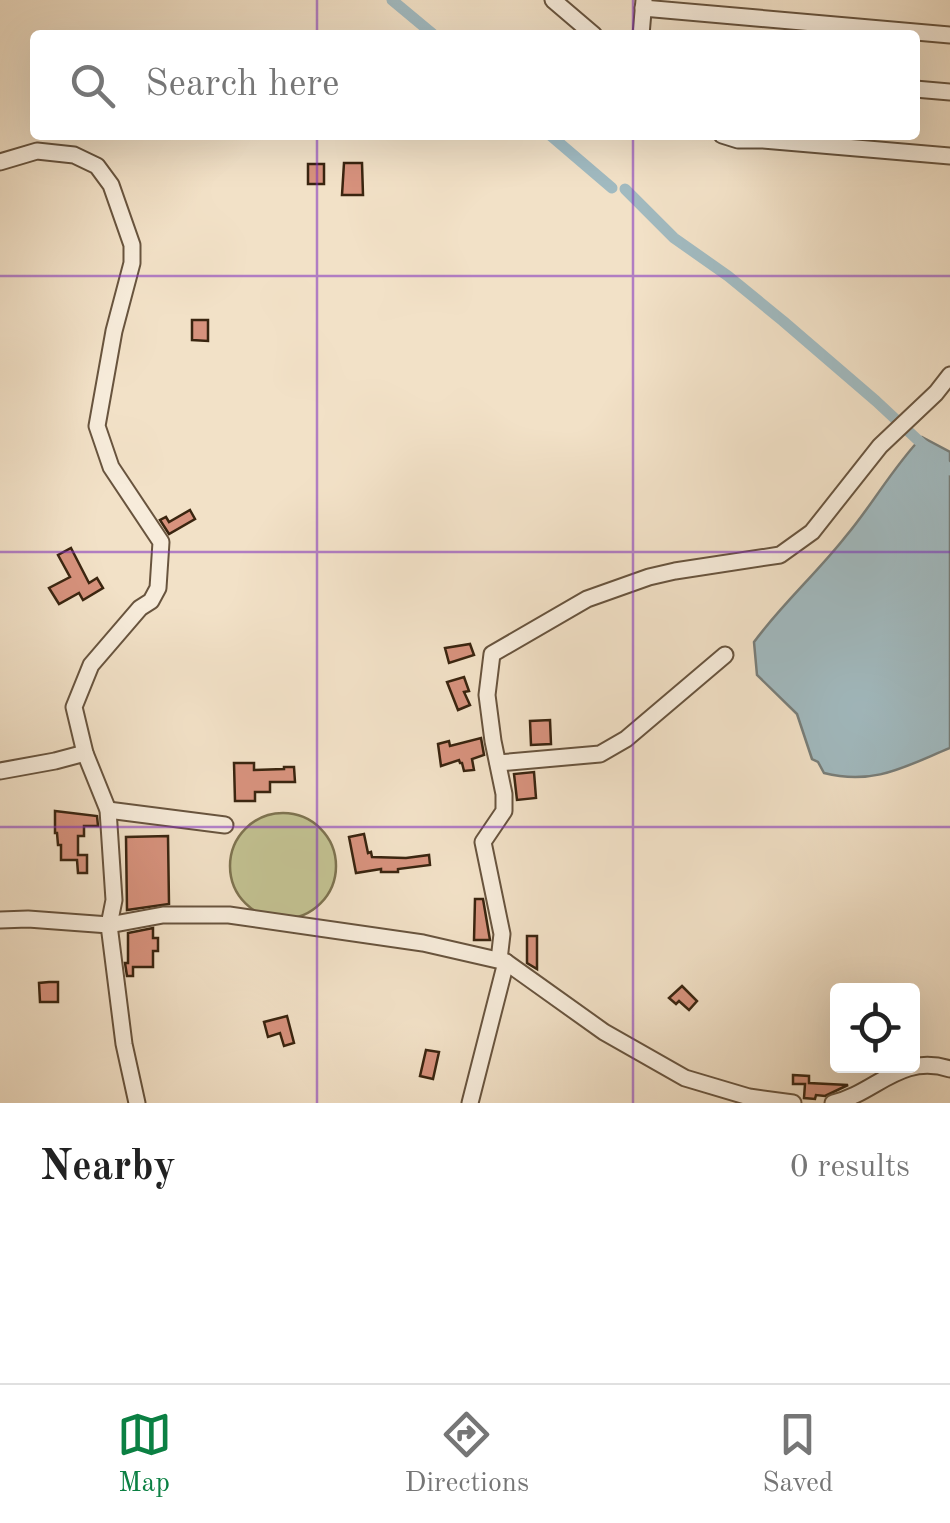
<!DOCTYPE html>
<style>
:root{--surface:#fff;--page:#f2f2f2;--text:#222;--muted:#767676;--line:#e0e0e0;--accent:#0b8043}
body{margin:0;font-family:"Old Standard TT",serif;background:var(--page);color:var(--text)}
.controls{position:absolute;right:30px;bottom:30px;display:grid;overflow:hidden;border-radius:10px;box-shadow:0 10px 40px #0002}
.controls button{width:90px;height:90px;display:grid;place-items:center;padding:0;border:0;border-bottom:2px solid var(--line);background:var(--surface);color:var(--text);font:50px sans-serif}
.list{margin:0;padding:0;list-style:none}
h2{display:flex;justify-content:space-between;align-items:center;height:130px;margin:0;padding:0 40px;font-size:42px}
h2 small{font-size:32px;font-weight:400;color:var(--muted)}
.icon{flex:none;width:55px;height:55px;fill:none;stroke:currentColor;stroke-width:2;stroke-linecap:round;stroke-linejoin:round}
.map{position:relative;flex:none;width:950px;height:1103px;overflow:hidden}
.search{position:absolute;background:var(--surface);box-shadow:0 10px 40px #0002;left:30px;right:30px;top:30px;height:110px;display:flex;align-items:center;gap:25px;box-sizing:border-box;padding:0 35px;border-radius:10px;color:var(--muted);font-size:38px}
.sheet{height:280px;background:var(--surface)}
nav{display:flex;justify-content:space-around;align-items:center;box-sizing:border-box;height:140px;border-top:2px solid var(--line);background:var(--surface);font-size:28px;color:var(--muted)}
nav a{display:grid;justify-items:center;gap:5px}
nav .on{color:var(--accent)}
.map>svg:first-child{display:block}
</style>
<div class="map">
<svg width="950" height="1103" viewBox="0 0 950 1103">
<rect width="100%" height="100%" fill="#f2e1c7"/>
<filter id="stains"><feTurbulence type="fractalNoise" baseFrequency=".002" numOctaves="4"/><feColorMatrix values="0 0 0 0 .2 0 0 0 0 .09 0 0 0 0 .02 0 0 0 .5 -.17"/></filter>
<radialGradient id="worn" r=".72"><stop offset=".6" stop-color="#630" stop-opacity="0"/><stop offset="1" stop-color="#630" stop-opacity=".3"/></radialGradient>
<!-- green -->
<circle fill="#c2c191" stroke="#7e7350" stroke-width="2.5" cx="283" cy="866" r="53"/>
<!-- water -->
<path fill="#a1bac0" stroke="#787e7a" stroke-width="2.5" d="M922,437L950,452V748C906,766 874,786 824,773L818,762L812,759L797,714L757,675L754,642C782,604 817,573 846,536C873,504 893,467 922,437Z"/>
<g fill="none" stroke-linecap="round" stroke-linejoin="round">
<!-- canal -->
<g stroke="#a1bac0" stroke-width="11">
<polyline points="392,0 434,35"/>
<polyline points="550,135 612,188"/>
<polyline points="625,189 674,238 728,276 783,321 876,401 950,470"/>
</g>
</g>
<!-- building -->
<g fill="#d7927d" stroke="#3a2510" stroke-width="2.5">
<polygon points="344,163 362,163 363,195 342,195"/>
<rect x="308" y="164" width="16" height="20"/>
<polygon points="192,320 208,320 208,341 192,340"/>
<polygon points="190,510 195,519 169,534 160,520 166,517 169,522"/>
<polygon points="71,548 89,583 97,578 103,588 83,600 79,593 59,604 49,588 70,577 58,555"/>
<polygon points="470,644 474,655 449,663 445,648"/>
<polygon points="464,677 469,691 464,692 470,705 458,710 447,682"/>
<polygon points="550,720 551,744 531,745 530,721"/>
<polygon points="481,738 484,755 472,759 474,770 464,771 462,763 460,763 459,760 441,766 438,744 449,741 450,746"/>
<polygon points="234,763 254,763 254,770 284,769 284,767 294,767 295,782 270,782 270,792 255,792 255,801 235,801"/>
<polygon points="534,772 536,798 517,800 514,774"/>
<polygon points="55,811 97,816 98,826 84,826 84,836 78,836 78,855 87,855 87,873 78,873 77,860 61,860 61,845 58,845 57,833 55,833"/>
<polygon points="364,834 368,853 371,852 372,857 406,858 429,855 430,865 398,869 398,872 381,872 381,869 356,873 349,837"/>
<polygon points="168,836 169,904 127,910 126,837"/>
<polygon points="475,899 483,899 490,940 474,940"/>
<polygon points="153,928 153,938 158,938 158,951 153,951 153,967 133,967 133,976 127,976 125,963 128,963 128,933"/>
<polygon points="527,936 537,936 537,969 527,963"/>
<polygon points="49,982 58,982 58,1002 40,1002 39,983"/>
<polygon points="682,986 697,1001 689,1010 679,1001 676,1004 669,998"/>
<polygon points="287,1016 294,1043 284,1046 280,1033 268,1037 264,1022"/>
<polygon points="426,1050 439,1052 433,1079 420,1076"/>
<polygon points="793,1075 809,1076 809,1083 848,1085 825,1096 816,1095 815,1099 804,1098 805,1084 793,1084"/>
</g>
<g fill="none" stroke-linecap="round" stroke-linejoin="round">
<!-- minor casing -->
<g stroke="#68543e" stroke-width="19">
<g id="minor">
<polyline points="553,0 594,35"/>
<polyline points="643,8 950,35"/>
<polyline points="641,35 644,0"/>
<polyline points="915,89 950,92"/>
<polyline points="722,135 738,140 763,140 950,156"/>
<polyline points="0,162 37,151 74,155 97,166 111,185 132,245 132,263 114,331 97,426 111,467 161,542 158,588 151,601 140,608 91,665 74,707 85,753 108,810 114,900 109,925 28,919 0,920"/>
<polyline points="498,763 600,754 626,739 725,655"/>
<polyline points="0,771 55,761 85,753"/>
<polyline points="108,810 225,825"/>
<polyline points="137,1103 124,1044 109,925 163,915 229,915 423,943 506,962 604,1032 685,1078 749,1097 793,1103"/>
<polyline points="470,1103 506,962 499,960 502,934 483,842 504,811 504,794 493,741 487,695 492,654 587,599 649,577 675,571 780,555 812,532 880,446 936,393 950,375"/>
<path d="M833,1103C876,1093 900,1053 950,1069"/>
</g>
</g>
<!-- minor -->
<use href="#minor" stroke="#f7ecdb" stroke-width="15"/>
</g>
<!-- grid -->
<path fill="none" stroke="#7b2cbf" stroke-width="2.5" stroke-opacity="0.55" d="M317,0V35M633,0V35M317,135V1103M633,135V1103M0,276H950M0,552H950M0,827H950"/>
<rect width="100%" height="100%" filter="url(#stains)"/>
<rect width="100%" height="100%" fill="url(#worn)"/>
</svg>
<div class="controls">
<button><svg class="icon" aria-label="locate" viewBox="0 0 24 24"><circle cx="12" cy="12" r="6"/><path d="M12 2v4M12 18v4M2 12h4M18 12h4"/></svg></button>
</div>
<div class="search"><svg class="icon" aria-label="search" viewBox="0 0 24 24"><circle cx="10" cy="10" r="6"/><path d="M15 15l6 6"/></svg>Search here</div>
</div>
<section class="sheet">
<h2>Nearby<small>0 results</small></h2>
<ul class="list">
</ul>
</section>
<nav>
<a class="on"><svg class="icon" aria-label="map" viewBox="0 0 24 24"><path d="M3 6l6-2 6 2 6-2v14l-6 2-6-2-6 2zM9 4v14M15 6v14"/></svg>Map</a>
<a><svg class="icon" aria-label="directions" viewBox="0 0 24 24"><path d="M12 3l9 9-9 9-9-9zM9 14v-3h6M13 9l2 2-2 2"/></svg>Directions</a>
<a><svg class="icon" aria-label="saved" viewBox="0 0 24 24"><path d="M7 4h10v16l-5-4-5 4z"/></svg>Saved</a>
</nav>
